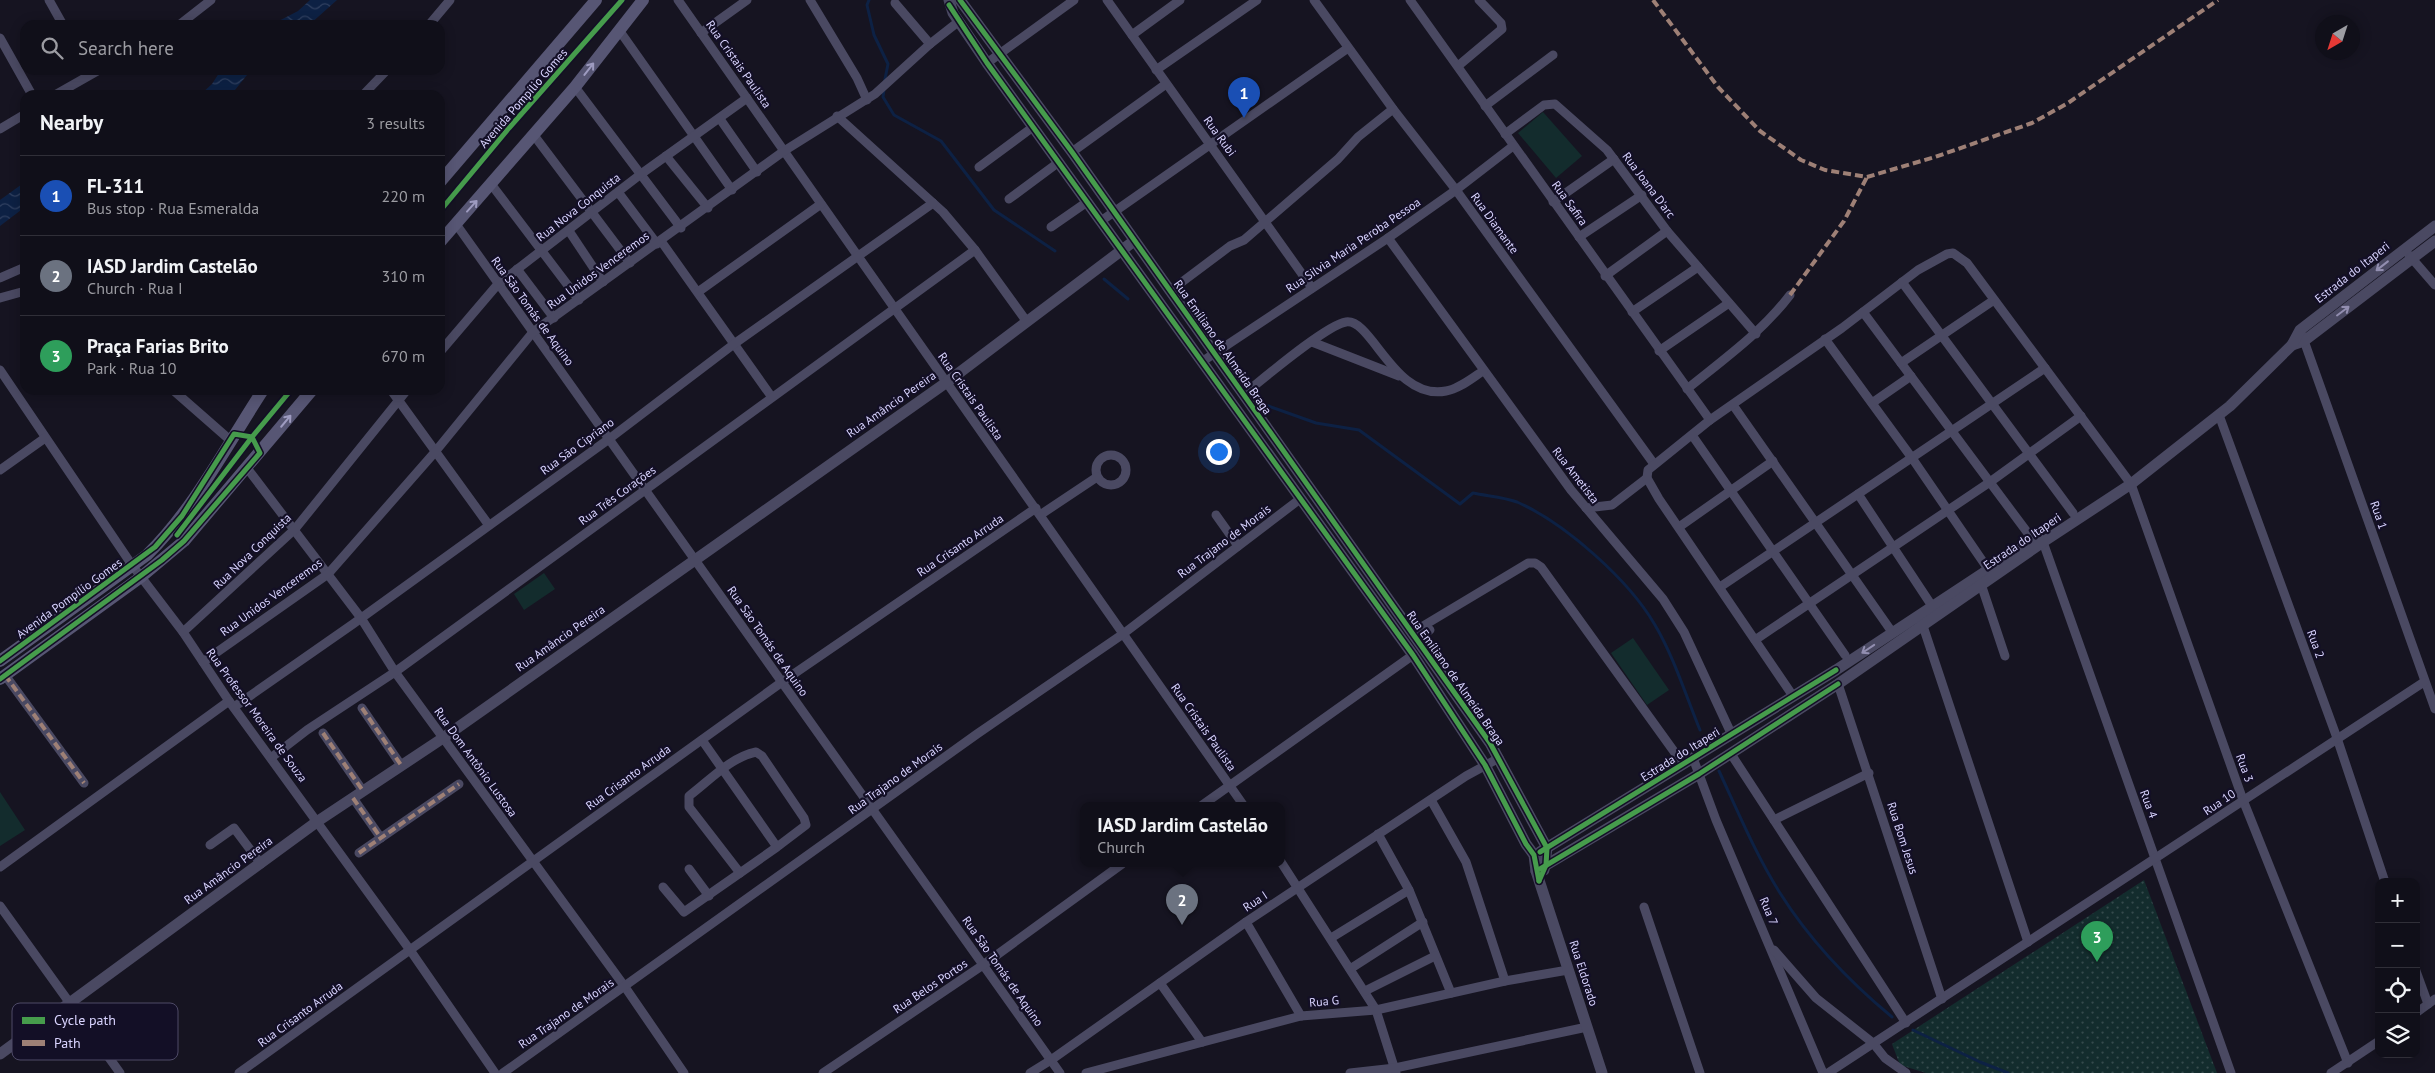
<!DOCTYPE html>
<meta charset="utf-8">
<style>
:root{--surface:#100f19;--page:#191822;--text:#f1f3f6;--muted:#9c9ca2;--line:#302f38;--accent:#9591b1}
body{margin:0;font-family:"PT Sans",sans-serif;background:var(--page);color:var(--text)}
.controls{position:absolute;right:15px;bottom:15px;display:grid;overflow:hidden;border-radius:10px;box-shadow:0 2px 12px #0003}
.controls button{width:45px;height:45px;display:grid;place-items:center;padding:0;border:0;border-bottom:1px solid var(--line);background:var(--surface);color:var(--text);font:25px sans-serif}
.compass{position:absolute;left:2315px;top:15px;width:45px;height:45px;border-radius:50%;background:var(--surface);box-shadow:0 2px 12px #0003;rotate:219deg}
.you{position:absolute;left:1218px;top:451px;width:18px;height:18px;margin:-12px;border:4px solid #fff;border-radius:50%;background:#1a73e8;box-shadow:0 0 0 8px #1a73e833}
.badge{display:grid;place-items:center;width:32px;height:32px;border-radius:50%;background:var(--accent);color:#fff;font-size:16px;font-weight:700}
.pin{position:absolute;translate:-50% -41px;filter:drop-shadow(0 1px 2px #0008)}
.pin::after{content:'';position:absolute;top:26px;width:18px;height:15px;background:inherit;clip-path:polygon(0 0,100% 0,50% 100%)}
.popup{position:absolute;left:1080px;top:802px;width:205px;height:65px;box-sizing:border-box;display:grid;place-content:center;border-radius:10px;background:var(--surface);filter:drop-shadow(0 1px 4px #0005);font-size:16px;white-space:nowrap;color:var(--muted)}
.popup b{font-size:19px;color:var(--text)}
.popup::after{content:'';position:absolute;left:50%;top:100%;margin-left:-10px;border:10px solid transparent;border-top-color:var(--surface)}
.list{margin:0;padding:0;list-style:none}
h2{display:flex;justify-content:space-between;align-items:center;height:65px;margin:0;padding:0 20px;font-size:21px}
h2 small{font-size:16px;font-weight:400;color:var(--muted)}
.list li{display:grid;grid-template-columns:32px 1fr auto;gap:15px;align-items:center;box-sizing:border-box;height:80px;padding:0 20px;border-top:1px solid var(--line)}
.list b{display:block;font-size:19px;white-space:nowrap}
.list p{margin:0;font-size:16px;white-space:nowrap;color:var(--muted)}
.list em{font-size:16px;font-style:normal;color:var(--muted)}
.icon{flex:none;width:28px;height:28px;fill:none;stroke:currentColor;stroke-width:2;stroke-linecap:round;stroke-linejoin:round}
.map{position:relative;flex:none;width:2435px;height:1073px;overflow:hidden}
.search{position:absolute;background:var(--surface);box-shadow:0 2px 12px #0003;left:20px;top:20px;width:425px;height:55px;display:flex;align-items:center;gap:12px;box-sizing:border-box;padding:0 18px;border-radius:15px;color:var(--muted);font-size:19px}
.panel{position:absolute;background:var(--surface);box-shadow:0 2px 12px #0003;left:20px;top:90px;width:425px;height:305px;border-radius:15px}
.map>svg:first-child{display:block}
</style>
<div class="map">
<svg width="2435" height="1073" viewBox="0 0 2435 1073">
<defs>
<pattern id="park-dots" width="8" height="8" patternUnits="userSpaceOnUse" patternTransform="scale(1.25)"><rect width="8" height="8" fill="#132c2d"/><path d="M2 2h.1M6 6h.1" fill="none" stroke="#354a4c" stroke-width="1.8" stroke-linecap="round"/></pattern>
<pattern id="water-waves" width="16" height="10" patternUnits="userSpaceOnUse" patternTransform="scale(1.25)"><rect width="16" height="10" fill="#0d2144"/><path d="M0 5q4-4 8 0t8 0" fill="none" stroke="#304060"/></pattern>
</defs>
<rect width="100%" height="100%" fill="#161421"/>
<!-- park -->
<polygon fill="url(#park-dots)" points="2144,880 2217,1073 1926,1073 1900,1065 1892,1044"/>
<!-- pitch -->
<g fill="#132c2d">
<polygon points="1543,112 1582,156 1556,178 1518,133"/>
<polygon points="544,573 555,589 524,610 514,594"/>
<polygon points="1633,638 1669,690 1647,705 1611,653"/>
<polygon points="0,792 25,830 0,846"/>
</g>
<!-- water -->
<g fill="url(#water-waves)">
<polygon points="310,0 337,0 309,25 271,25 298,11"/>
<polygon points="221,70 251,70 231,95 200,95 212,84"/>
<polygon points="25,182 25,207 0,226 0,200"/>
</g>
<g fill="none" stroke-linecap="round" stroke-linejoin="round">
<!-- stream -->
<g stroke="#0d2144" stroke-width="3">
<polyline points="869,0 867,5 874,35 888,64 884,84"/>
<polyline points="884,90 883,97 894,115 941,141 994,210 1055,251"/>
<polyline points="1104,279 1128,299"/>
<path d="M1260,403L1316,423L1359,430L1460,504L1473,493C1487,496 1504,497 1517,502C1565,523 1629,580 1655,625C1674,657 1686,696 1700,730"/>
<path d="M1719,771C1738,812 1756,855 1780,893C1809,939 1851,983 1892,1017"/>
<polyline points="1913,1030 1980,1062 2008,1073"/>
</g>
<!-- minor -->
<g stroke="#4a4962" stroke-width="9">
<polyline points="49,0 63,25"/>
<polyline points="678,0 1244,806"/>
<polyline points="810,0 857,78 867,100"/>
<polyline points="1107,0 1312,288"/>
<polyline points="1314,0 1393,109 1456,190 1654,464"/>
<polyline points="1410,0 1710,420"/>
<polyline points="895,3 930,44"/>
<polyline points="179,25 211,0"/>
<polyline points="429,25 450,0"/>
<polyline points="619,30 732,190"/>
<polyline points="701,33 747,0"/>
<polyline points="1132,35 1180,0"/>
<polyline points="0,38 32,95"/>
<polyline points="987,63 1074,0"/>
<polyline points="1458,66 1502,29 1501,23 1479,0"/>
<polyline points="1156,70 1257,0"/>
<polyline points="575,87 681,228"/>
<polyline points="55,95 99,70"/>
<polyline points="363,95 387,70"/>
<polyline points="1485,106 1553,55"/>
<polyline points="837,116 943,212 975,250 1027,322"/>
<polyline points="720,119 757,172"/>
<polyline points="0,129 25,114"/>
<polyline points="533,134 630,263"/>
<polyline points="1505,134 1544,105 1555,104 1607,150 1667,231 1756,334"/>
<polyline points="1072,152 1166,84"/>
<polyline points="666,156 708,208"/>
<polyline points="979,167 1033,127"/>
<polyline points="491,184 579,300"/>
<polyline points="618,192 657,244"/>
<polyline points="1009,199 1059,162"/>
<polyline points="1553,202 1614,159"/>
<polyline points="1101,221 1348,48"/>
<polyline points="456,224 1060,1073"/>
<polyline points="1051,227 1087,202"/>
<polyline points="569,231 603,282"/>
<polyline points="1579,237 1642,195"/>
<polyline points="1388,238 1571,490 1663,599 1684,632 1730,731 1733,733"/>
<polyline points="661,241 771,396"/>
<polyline points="2409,255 2435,285"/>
<polyline points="517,269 554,318"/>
<polyline points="1605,276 1667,231"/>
<polyline points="0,278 25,267"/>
<polyline points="1902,282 2073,513"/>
<polyline points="1170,291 1230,246 1244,240 1338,159 1358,137 1393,109"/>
<polyline points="698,292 821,204"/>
<polyline points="0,298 25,291"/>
<polyline points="1632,312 1698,267"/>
<polyline points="1863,312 2033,540"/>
<polyline points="2302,335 2435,709"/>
<polyline points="1825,339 1912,458 1988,569"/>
<polyline points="1312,342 1399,376"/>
<polyline points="1659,351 1729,303"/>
<polyline points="440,352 498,284 641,174 747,98"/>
<polyline points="1203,361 1388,238 1456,190 1513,146"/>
<polyline points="1901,363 1994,300"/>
<polyline points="0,370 132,565 183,632 229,701 410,950 495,1073"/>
<path d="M1687,389C1724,359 1762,332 1790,295"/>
<polyline points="173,390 230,440"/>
<polyline points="391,390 488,524"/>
<path d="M1244,394C1263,379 1326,325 1346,322C1372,318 1394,401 1446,391C1459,389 1472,378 1483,371"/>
<polyline points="1872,403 1911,376"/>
<polyline points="1733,405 1892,632"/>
<polyline points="2219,415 2337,738 2385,882"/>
<polyline points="1692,435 1845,655"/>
<circle cx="1111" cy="470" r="15"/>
<polyline points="247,468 361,618 395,672 625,987 684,1073"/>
<polyline points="0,470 45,438"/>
<polyline points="1858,494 1932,606"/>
<polyline points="1586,508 1612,505 1647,478"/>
<polyline points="1040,515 1097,477"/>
<polyline points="1216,515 1238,546"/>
<polyline points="1679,527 1773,461"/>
<polyline points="2043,542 2231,1073"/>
<polyline points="1981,584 2005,656"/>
<polyline points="1720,587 2045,368"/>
<polyline points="1921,620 2028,942"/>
<polyline points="183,632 295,529 407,390"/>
<polyline points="1413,632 1528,563 1535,563 1541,567 1683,764"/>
<polyline points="1417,638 1430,630"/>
<polyline points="1755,640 1990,482 2081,416"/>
<polyline points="203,662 328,574 435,452 533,332 784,151 875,94 930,44 958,22"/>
<polyline points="5,675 84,783"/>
<polyline points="1838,684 1942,999"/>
<polyline points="1793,696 1659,499 1647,478 1648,470 1710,420 1842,328 1918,270 1947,254 1953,253 1967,263 2131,484 2243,800 2348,1063"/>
<polyline points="234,707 353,624 609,439 734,344 933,203"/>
<polyline points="362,708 401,765"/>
<polyline points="323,733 363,791"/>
<path d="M702,740L777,847L740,873L689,807V796C709,781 731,757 756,752L762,756L804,818L806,825L777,847"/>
<polyline points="1731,754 1906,1023"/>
<polyline points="272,757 307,730 395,672 975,250"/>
<polyline points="1693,758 1716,820 1823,1073"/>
<polyline points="353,798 381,838"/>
<polyline points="1431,800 1466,862 1505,981"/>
<polyline points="1201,806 1413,655"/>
<polyline points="1774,820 1869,773"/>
<polyline points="1378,834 1409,890 1451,993"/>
<polyline points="210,845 234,828 261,864"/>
<polyline points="359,853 459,784"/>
<polyline points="1281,862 1376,1010 1396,1073"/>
<polyline points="0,867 229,701"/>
<polyline points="689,869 709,896"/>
<polyline points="663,887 684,912 740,873"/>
<polyline points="0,906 120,1073"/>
<polyline points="1644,907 1700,1073"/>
<polyline points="1246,922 1301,1016"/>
<polyline points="1331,938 1409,890"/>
<polyline points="1774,950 1816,998 1873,1043 1885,1058 1906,1073"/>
<polyline points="1350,969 1423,922"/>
<polyline points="2416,971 2428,1004"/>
<polyline points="1160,983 1202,1042"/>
<polyline points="1365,991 1435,956"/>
<polyline points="2416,1013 2435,999"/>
<polyline points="239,1073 782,682 1036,508"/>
<polyline points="503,1073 977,734 1123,634 1300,499"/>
<polyline points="823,1073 983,965 1122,864"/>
<polyline points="1030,1073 1051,1060 1246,922 1466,776 1499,758"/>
<polyline points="1086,1073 1301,1016 1376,1010 1505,981 1568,970"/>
<polyline points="1350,1073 1395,1068 1587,1027"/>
<polyline points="1828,1073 2424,682"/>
<polyline points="2331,1073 2379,1041"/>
</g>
<!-- tertiary -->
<g stroke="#4a4962" stroke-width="11">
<polyline points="949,0 953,13 987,63 1413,655 1485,765 1526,844 1534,855 1536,871 1602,1073"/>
<polyline points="960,0 1072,152 1490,743 1547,848 1544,870"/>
<polyline points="2292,345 2304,341 2435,241"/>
<polyline points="1540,852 1836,670 2038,537"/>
<polyline points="1536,871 1699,774 1838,684 2043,542 2131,484 2230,406 2292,345 2300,330 2435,226"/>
<polyline points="0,1054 318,821 443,738 947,382 1134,241"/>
</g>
<!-- secondary -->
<g stroke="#575674" stroke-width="12">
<polyline points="440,182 596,0"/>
<polyline points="440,242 575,87 643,0"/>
<path d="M0,661L147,555C194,509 227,445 263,390"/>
<polyline points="0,679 141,577 184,541 312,390"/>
</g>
<!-- quiet -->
<g stroke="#9e8076" stroke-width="4" stroke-dasharray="8 4" stroke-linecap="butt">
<polyline points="1653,0 1718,87 1760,131 1801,160 1825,170 1867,177 1935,157 2032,123 2068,103 2218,0"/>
<polyline points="1790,295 1844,221 1867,177"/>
<polyline points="5,675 84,783"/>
<polyline points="362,708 401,765"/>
<polyline points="323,733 363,791"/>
<polyline points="353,798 381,838"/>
<polyline points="359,853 459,784"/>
</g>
<!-- cycleway casing -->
<g stroke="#130f26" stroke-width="8">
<g id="cycleway">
<polyline points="960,0 1072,152 1490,743 1547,848 1546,865 1539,881"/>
<polyline points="949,5 987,63 1413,655 1485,765 1526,844 1534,855 1539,881"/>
<polyline points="440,211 509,128 622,0"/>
<polyline points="0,661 155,547 182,516 234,434 252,437 291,390"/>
<polyline points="0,679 162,560 184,541 260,453 252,437 177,535"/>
<polyline points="1540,852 1836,670"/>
<polyline points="1540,869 1699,774 1838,684"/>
</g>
</g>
<!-- cycleway -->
<use href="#cycleway" stroke="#469c4c" stroke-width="5"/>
</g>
<!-- one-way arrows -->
<defs><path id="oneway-shaft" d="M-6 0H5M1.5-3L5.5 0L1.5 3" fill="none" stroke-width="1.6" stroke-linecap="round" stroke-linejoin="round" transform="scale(1.25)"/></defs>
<g stroke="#9e9bc0">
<use href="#oneway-shaft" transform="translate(589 69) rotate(-52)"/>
<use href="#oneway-shaft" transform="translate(472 206) rotate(-48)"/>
<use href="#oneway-shaft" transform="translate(286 421) rotate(-50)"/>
</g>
<g stroke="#928eb0">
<use href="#oneway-shaft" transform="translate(2382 266) rotate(142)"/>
<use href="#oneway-shaft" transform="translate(2343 311) rotate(-37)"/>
<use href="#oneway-shaft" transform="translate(1868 649) rotate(146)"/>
</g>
<g text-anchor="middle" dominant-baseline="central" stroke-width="4.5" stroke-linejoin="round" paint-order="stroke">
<!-- street labels -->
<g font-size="12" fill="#d9d4ff" stroke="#130f26">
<text transform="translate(739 64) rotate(55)">Rua Cristais Paulista</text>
<text transform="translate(523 98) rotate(-49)">Avenida Pompílio Gomes</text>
<text transform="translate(1220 136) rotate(54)">Rua Rubi</text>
<text transform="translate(1649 185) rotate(53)">Rua Joana D'arc</text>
<text transform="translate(1570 203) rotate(54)">Rua Safira</text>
<text transform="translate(578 207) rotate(-38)">Rua Nova Conquista</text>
<text transform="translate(1495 223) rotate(54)">Rua Diamante</text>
<text transform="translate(1353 245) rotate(-34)">Rua Silvia Maria Peroba Pessoa</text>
<text transform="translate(598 270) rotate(-36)">Rua Unidos Venceremos</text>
<text transform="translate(2352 272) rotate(-38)">Estrada do Itaperi</text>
<text transform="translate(533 311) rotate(54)">Rua São Tomás de Aquino</text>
<text transform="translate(1223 347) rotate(55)">Rua Emíliano de Almeida Braga</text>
<text transform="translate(971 396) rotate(55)">Rua Cristais Paulista</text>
<text transform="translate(891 404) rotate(-35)">Rua Amâncio Pereira</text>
<text transform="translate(577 446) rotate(-36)">Rua São Cipriano</text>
<text transform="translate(1576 475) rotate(52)">Rua Ametista</text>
<text transform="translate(617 495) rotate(-36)">Rua Três Corações</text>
<text transform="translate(2379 515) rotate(71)">Rua 1</text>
<text transform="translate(1224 541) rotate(-37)">Rua Trajano de Morais</text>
<text transform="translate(2022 541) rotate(-34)">Estrada do Itaperi</text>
<text transform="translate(960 545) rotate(-34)">Rua Crisanto Arruda</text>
<text transform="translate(252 551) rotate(-44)">Rua Nova Conquista</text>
<text transform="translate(271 597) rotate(-36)">Rua Unidos Venceremos</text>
<text transform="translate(69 598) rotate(-36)">Avenida Pompílio Gomes</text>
<text transform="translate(560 638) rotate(-35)">Rua Amâncio Pereira</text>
<text transform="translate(768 641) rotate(55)">Rua São Tomás de Aquino</text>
<text transform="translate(2316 644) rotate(70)">Rua 2</text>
<text transform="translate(1456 678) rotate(55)">Rua Emíliano de Almeida Braga</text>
<text transform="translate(257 715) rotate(54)">Rua Professor Moreira de Souza</text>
<text transform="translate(1204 727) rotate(55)">Rua Cristais Paulista</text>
<text transform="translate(1680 754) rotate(-32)">Estrada do Itaperi</text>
<text transform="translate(476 762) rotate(54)">Rua Dom Antônio Lustosa</text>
<text transform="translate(2245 768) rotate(70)">Rua 3</text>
<text transform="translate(628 777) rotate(-36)">Rua Crisanto Arruda</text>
<text transform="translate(895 778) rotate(-36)">Rua Trajano de Morais</text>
<text transform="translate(2219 802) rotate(-34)">Rua 10</text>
<text transform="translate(2149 804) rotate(70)">Rua 4</text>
<text transform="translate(1903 838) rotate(72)">Rua Bom Jesus</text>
<text transform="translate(228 870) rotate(-36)">Rua Amâncio Pereira</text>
<text transform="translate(1255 901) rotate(-33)">Rua I</text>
<text transform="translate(1769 911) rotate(67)">Rua 7</text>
<text transform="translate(1003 971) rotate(55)">Rua São Tomás de Aquino</text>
<text transform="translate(1584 973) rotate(72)">Rua Eldorado</text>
<text transform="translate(930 986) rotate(-34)">Rua Belos Portos</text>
<text transform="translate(1324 1001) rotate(-5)">Rua G</text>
<text transform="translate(566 1013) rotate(-35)">Rua Trajano de Morais</text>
<text transform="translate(300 1014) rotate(-36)">Rua Crisanto Arruda</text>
</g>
</g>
<!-- legend -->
<rect x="12" y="1003" width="166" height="57" rx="8" fill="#130f26" stroke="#4e4a67" stroke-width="1"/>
<rect x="22" y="1017" width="23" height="7" fill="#469c4c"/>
<rect x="22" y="1040" width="23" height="6" fill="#9e8076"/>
<g font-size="14" fill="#d9d4ff">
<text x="54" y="1025">Cycle path</text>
<text x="54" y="1048">Path</text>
</g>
</svg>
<div class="controls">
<button>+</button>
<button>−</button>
<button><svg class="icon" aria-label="locate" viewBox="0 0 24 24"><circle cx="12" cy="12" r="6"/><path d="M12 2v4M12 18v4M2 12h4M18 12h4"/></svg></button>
<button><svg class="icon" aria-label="layers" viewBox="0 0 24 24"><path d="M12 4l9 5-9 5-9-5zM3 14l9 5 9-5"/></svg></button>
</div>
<svg class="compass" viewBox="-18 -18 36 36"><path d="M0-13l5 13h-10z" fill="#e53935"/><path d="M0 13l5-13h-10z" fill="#9c9ca2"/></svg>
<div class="you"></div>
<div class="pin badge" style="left:1244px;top:118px;background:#1a4fb4">1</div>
<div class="pin badge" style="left:1182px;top:925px;background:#6b7280">2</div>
<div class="popup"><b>IASD Jardim Castelão</b>Church</div>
<div class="pin badge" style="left:2097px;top:962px;background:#2e9e5b">3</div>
<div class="search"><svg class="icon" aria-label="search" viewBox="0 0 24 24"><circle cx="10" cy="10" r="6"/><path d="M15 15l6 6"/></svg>Search here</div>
<section class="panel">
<h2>Nearby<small>3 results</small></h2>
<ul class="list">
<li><span class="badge" style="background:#1a4fb4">1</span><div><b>FL-311</b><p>Bus stop · Rua Esmeralda</p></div><em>220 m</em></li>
<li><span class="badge" style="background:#6b7280">2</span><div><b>IASD Jardim Castelão</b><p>Church · Rua I</p></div><em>310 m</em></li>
<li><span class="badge" style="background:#2e9e5b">3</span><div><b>Praça Farias Brito</b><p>Park · Rua 10</p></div><em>670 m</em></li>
</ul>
</section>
</div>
